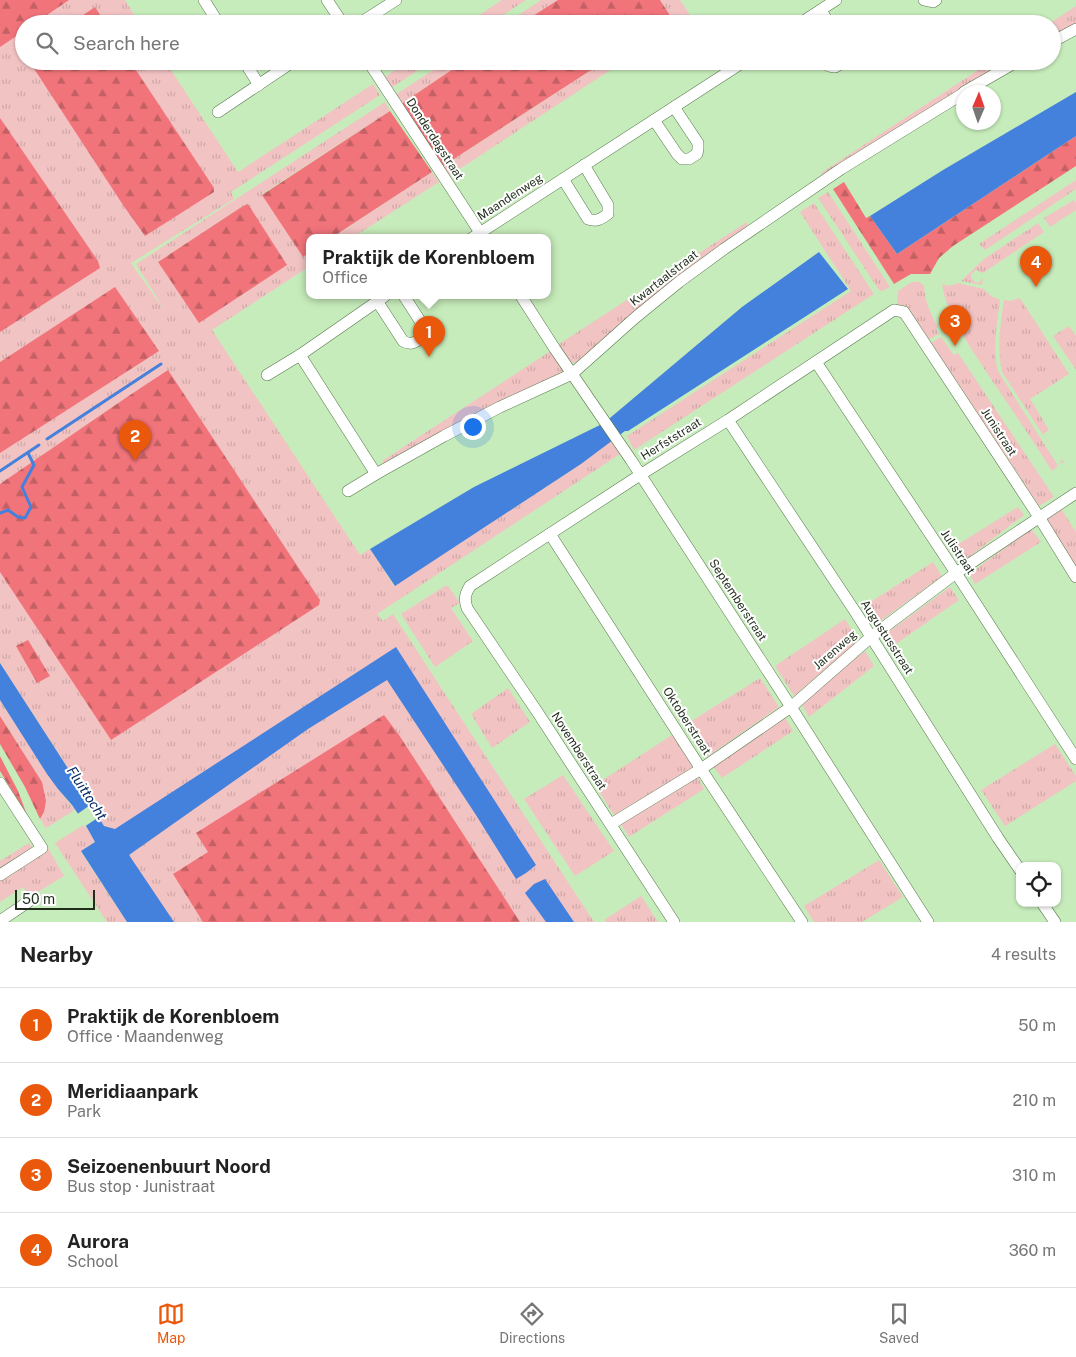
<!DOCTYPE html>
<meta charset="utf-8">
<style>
:root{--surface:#fff;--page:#f2f2f2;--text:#222;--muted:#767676;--line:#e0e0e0;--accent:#ea580c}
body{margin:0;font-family:"Public Sans",sans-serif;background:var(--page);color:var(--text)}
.controls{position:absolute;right:15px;bottom:15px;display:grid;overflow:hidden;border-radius:10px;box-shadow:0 1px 4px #0004}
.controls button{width:45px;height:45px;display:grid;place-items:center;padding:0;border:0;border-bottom:1px solid var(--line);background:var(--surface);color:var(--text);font:25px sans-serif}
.compass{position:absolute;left:956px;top:85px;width:45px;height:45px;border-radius:50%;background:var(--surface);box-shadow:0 1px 4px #0004;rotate:2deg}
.scale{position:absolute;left:15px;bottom:12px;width:80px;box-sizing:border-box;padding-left:5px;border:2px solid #1f2d1a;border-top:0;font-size:14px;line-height:18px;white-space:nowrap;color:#1f2d1a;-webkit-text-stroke:4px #fff;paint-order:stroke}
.you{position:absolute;left:472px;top:426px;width:18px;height:18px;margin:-12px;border:4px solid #fff;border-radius:50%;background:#1a73e8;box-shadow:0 0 0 8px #1a73e833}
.badge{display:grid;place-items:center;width:32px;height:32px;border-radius:50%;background:var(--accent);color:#fff;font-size:16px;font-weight:700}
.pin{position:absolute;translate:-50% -41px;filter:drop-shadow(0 1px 2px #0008)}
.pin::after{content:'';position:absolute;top:26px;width:18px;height:15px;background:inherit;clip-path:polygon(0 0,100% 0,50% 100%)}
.popup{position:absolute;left:306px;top:234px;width:245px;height:65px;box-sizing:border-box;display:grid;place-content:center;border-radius:10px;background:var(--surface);filter:drop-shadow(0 1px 4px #0005);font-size:16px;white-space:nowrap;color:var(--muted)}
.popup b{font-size:19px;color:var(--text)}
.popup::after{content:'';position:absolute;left:50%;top:100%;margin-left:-10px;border:10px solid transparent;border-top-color:var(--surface)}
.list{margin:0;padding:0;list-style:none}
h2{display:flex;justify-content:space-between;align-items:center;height:65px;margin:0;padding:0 20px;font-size:21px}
h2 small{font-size:16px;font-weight:400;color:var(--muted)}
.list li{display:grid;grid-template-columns:32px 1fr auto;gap:15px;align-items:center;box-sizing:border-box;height:75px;padding:0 20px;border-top:1px solid var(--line)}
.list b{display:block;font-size:19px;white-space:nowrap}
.list p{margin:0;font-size:16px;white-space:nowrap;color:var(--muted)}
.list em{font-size:16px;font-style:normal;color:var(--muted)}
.icon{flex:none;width:28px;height:28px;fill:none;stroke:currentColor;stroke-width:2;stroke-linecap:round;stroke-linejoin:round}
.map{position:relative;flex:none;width:1076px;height:922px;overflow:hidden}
.search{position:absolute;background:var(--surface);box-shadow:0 1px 4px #0004;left:15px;right:15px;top:15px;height:55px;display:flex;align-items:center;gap:12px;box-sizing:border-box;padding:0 18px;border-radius:28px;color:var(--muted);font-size:19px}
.sheet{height:365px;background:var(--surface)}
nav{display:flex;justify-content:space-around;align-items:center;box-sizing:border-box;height:70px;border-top:1px solid var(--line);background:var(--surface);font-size:14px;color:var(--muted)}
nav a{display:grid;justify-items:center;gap:2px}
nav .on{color:var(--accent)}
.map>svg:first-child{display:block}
</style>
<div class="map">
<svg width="1076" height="922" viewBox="0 0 1076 922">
<defs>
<pattern id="grass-tufts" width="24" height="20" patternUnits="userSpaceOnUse" patternTransform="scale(1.25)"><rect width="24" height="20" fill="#f2c3c3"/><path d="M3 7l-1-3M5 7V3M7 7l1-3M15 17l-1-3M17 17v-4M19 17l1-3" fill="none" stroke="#cfa8a7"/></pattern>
<pattern id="forest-firs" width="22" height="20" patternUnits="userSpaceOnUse" patternTransform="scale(1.25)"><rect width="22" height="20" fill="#f2747b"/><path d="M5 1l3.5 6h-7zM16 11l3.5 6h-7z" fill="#c36064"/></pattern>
</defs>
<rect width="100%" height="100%" fill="#c7ecbb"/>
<!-- grass -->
<g fill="url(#grass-tufts)" fill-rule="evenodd">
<path d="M0,0H125L140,24H24V61H165L238,172L373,84L380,95L231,192L234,199L131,263L167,314L136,264L385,102L390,111L262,194L303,257L310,252V266L212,330L360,555L370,549L394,586L581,464L611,441L620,454L377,614L383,621L393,614L594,922H174L104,826L98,815L101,813L92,799L89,801L0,663ZM248,204L199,322L158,262L243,206Z"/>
<polygon points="502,0 526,0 489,24 466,24"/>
<polygon points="541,0 558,0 520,24 505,24"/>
<polygon points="660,0 680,0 696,24 661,24 671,17"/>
<polygon points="1076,6 1076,24 1052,37 1052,24 1049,24"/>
<polygon points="408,61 432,61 391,88 385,77"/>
<polygon points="447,61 465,61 401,104 395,95"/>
<polygon points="605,61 624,61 449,176 443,166"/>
<polygon points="992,61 1009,61 823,176 821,173"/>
<polygon points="432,172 439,182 352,238 331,238"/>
<polygon points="1076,180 1076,189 985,250 979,244"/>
<polygon points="828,192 890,287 882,291 879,290 818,198"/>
<polygon points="1074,200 1076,203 1076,210 1050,227 1044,218"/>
<polygon points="814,203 874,294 634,450 627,436 851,291 800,212"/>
<polygon points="747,222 747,226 696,264 577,363 570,362 556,346"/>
<polygon points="1038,223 1044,232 983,273 976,270 971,274 971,278 975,282 978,283 981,281 981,278 983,279 982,285 961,281 984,259"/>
<path d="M912,282H920L921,284L924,285C925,302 930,313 938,327L936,329L939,334L928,340L907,309L903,305H897L898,291Z"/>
<path d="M958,283L984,289L991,296L1000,300C997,324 992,348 998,371L1058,466L1052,471C1033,441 1013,411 993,382C977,357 945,313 942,284L949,286Z"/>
<path d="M1020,298L1069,374L1030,399L1049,430L1043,434L1060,461L1063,460L1064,462L1062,464L1002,372C997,347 1000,326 1004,300L1010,301Z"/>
<polygon points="1069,326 1076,336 1076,370 1053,336"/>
<polygon points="941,337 954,355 958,353 1054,497 1039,506 931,343"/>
<polygon points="552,350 563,370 562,373 385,465 382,461"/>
<polygon points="1018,507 1024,515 960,564 952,548"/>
<polygon points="1060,507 1076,532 1076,567 1044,518"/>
<polygon points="1031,529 1041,542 975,584 969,574"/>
<polygon points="933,562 942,576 875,625 864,606"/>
<polygon points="445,586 448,586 460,603 451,608 473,641 435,667 401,614"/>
<polygon points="950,587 959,600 890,648 883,636"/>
<polygon points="845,619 858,641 794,696 775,666"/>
<polygon points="865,651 874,666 809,717 801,703"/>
<polygon points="760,678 779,707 707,757 685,725"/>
<polygon points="508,688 530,722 492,748 471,714"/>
<polygon points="0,700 58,789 75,810 46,828 40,819 44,812 42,782 0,716"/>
<polygon points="785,717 793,731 722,778 713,766"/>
<polygon points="672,735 694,768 614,815 595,785"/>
<polygon points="1055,744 1076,776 1076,781 1005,826 981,790"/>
<polygon points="563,775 614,851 575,876 524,799"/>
<polygon points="697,776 704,789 629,837 620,823"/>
<polygon points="85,824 95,842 81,852 127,922 107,922 55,843"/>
<polygon points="29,843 38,855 48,848 64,876 30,897 23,887 0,902 0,861"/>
<polygon points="879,860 903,897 862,922 814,922 804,906"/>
<polygon points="641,896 658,922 606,922 604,920"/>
</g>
<!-- forest -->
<g fill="url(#forest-firs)">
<polygon points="0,0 69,0 34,24 24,24 24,31 0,47"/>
<polygon points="558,0 660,0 671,17 661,24 520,24"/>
<polygon points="95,7 106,24 70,24"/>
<polygon points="29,61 130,61 214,188 214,192 145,236 123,205"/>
<polygon points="465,61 605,61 443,166 401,104"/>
<polygon points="390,111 432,172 331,238 310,238 310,252 303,257 262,195"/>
<polygon points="0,118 98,261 100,268 0,332"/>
<polygon points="1076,136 1076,166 953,246 939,258 930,274 911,274 894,284 833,189 844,182 866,218 870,216 897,254"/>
<polygon points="248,204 287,265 199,323 158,262 243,206"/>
<polygon points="115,287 159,351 0,453 0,362"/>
<polygon points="168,370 298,567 320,600 319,605 111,740 0,572 0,484 130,395"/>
<polygon points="28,640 50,676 37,683 16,646"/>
<polygon points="384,715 399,735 520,922 203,922 173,874 208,852 196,833"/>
<polygon points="0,716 42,782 46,801 44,812 40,819 25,787 0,744"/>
<polygon points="0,756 18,791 27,815 0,771"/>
</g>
<!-- water -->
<g fill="#4381dd">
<polygon points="1076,92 1076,136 897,254 870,216 943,170"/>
<polygon points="819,252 848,289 628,431 625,431 581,464 395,586 370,549 474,487 604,423 742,307"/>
<polygon points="396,647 536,865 526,873 516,879 476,815 387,680 308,729 129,855 174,922 127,922 81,851 95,842 85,824 72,805 58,789 47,774 0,700 0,663 89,801 104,826 115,829"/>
<polygon points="545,879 574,922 546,922 525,893 534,884"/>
</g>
<!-- pier -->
<polygon fill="#c7ecbb" points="93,803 102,816 96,819 84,827 76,815"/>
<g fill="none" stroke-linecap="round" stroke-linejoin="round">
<!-- stream -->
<g stroke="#4381dd" stroke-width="3">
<polyline points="47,439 161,364"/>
<polyline points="0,471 39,445"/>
<polyline points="0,513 8,510 18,517 25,518 31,507 22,487 34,465 28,453"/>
</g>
<!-- street casing -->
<g stroke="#55764a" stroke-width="12">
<g id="street">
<polyline points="204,0 219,24"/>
<polyline points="327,0 343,24"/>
<polyline points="924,0 933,2 936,0"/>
<polyline points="821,10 829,24"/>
<polyline points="360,23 396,0"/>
<polyline points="799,24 836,0"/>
<polyline points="1052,42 1076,29"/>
<polyline points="244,61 259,85"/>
<polyline points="368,61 483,237"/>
<polyline points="824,61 829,66 835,67 845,61"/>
<polyline points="964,92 1018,61"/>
<polyline points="218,112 294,61"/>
<polyline points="654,120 677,154 682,159 689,159 697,154 698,149 698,143 674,107"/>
<path d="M563,179L588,219C597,222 601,219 608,214V205L584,165"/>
<polyline points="472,238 745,61"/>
<polyline points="521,296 555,349 631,460 791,707 928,922"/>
<path d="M377,301L403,341C411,346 415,342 423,337L424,327L404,296"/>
<polyline points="300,355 376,474 444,436 500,407 572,374 636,317 679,282 724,249 841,169 964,93"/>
<polyline points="816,362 956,573 1076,759"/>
<polyline points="267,375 300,355 385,296"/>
<polyline points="728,420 856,613 998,838 1020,870"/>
<polyline points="348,491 376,474"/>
<polyline points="550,534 701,769 802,922"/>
<polyline points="0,783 42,848 0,875"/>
<polyline points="611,824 701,769 791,707 871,637 956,573 1076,493"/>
<polyline points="1042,903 1055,922"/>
<polyline points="0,921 28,902"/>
<path d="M674,922L538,713L467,608C464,599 465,594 470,586L640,475L728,420L894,310L904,312L1039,517L1076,577"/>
</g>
</g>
<!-- street -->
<use href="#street" stroke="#fff" stroke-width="11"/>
</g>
<g text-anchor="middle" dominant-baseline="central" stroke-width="4" stroke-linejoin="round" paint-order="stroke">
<!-- street labels -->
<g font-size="12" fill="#1f2d1a" stroke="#fff">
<text transform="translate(435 139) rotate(57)">Donderdagstraat</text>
<text transform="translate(510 197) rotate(-33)">Maandenweg</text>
<text transform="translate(664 278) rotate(-38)">Kwartaalstraat</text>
<text transform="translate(999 432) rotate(57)">Junistraat</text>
<text transform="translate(671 439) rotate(-32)">Herfststraat</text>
<text transform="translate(958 552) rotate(56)">Julistraat</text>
<text transform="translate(738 600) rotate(57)">Septemberstraat</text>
<text transform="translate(887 637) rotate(57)">Augustusstraat</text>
<text transform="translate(835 650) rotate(-41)">Jarenweg</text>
<text transform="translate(687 721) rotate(57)">Oktoberstraat</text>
<text transform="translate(579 751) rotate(57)">Novemberstraat</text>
</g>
<!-- water labels -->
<g font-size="14" font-style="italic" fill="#00255e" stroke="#fff">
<text transform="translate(87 793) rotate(57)">Fluittocht</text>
</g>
</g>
</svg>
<div class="controls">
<button><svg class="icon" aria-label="locate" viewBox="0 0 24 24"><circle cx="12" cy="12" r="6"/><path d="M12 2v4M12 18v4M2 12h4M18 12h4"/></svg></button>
</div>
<svg class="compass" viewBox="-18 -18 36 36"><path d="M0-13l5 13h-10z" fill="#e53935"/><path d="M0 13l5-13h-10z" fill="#767676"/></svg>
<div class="scale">50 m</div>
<div class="you"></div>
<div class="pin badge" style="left:429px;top:357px">1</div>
<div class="popup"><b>Praktijk de Korenbloem</b>Office</div>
<div class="pin badge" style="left:135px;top:461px">2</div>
<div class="pin badge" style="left:955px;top:346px">3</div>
<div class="pin badge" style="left:1036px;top:287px">4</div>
<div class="search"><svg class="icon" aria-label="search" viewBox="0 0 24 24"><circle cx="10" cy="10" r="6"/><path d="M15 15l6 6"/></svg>Search here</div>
</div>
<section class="sheet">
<h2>Nearby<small>4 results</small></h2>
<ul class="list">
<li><span class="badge">1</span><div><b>Praktijk de Korenbloem</b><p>Office · Maandenweg</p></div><em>50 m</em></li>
<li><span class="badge">2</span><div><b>Meridiaanpark</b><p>Park</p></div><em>210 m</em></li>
<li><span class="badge">3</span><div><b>Seizoenenbuurt Noord</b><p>Bus stop · Junistraat</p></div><em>310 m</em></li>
<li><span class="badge">4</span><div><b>Aurora</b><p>School</p></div><em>360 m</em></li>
</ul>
</section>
<nav>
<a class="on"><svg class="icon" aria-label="map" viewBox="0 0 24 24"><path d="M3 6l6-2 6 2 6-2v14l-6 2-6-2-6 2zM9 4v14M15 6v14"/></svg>Map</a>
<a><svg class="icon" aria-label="directions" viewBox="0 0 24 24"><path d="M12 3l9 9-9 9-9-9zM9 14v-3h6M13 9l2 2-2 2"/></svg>Directions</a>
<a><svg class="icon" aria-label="saved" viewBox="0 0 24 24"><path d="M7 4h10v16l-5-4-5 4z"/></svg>Saved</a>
</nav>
